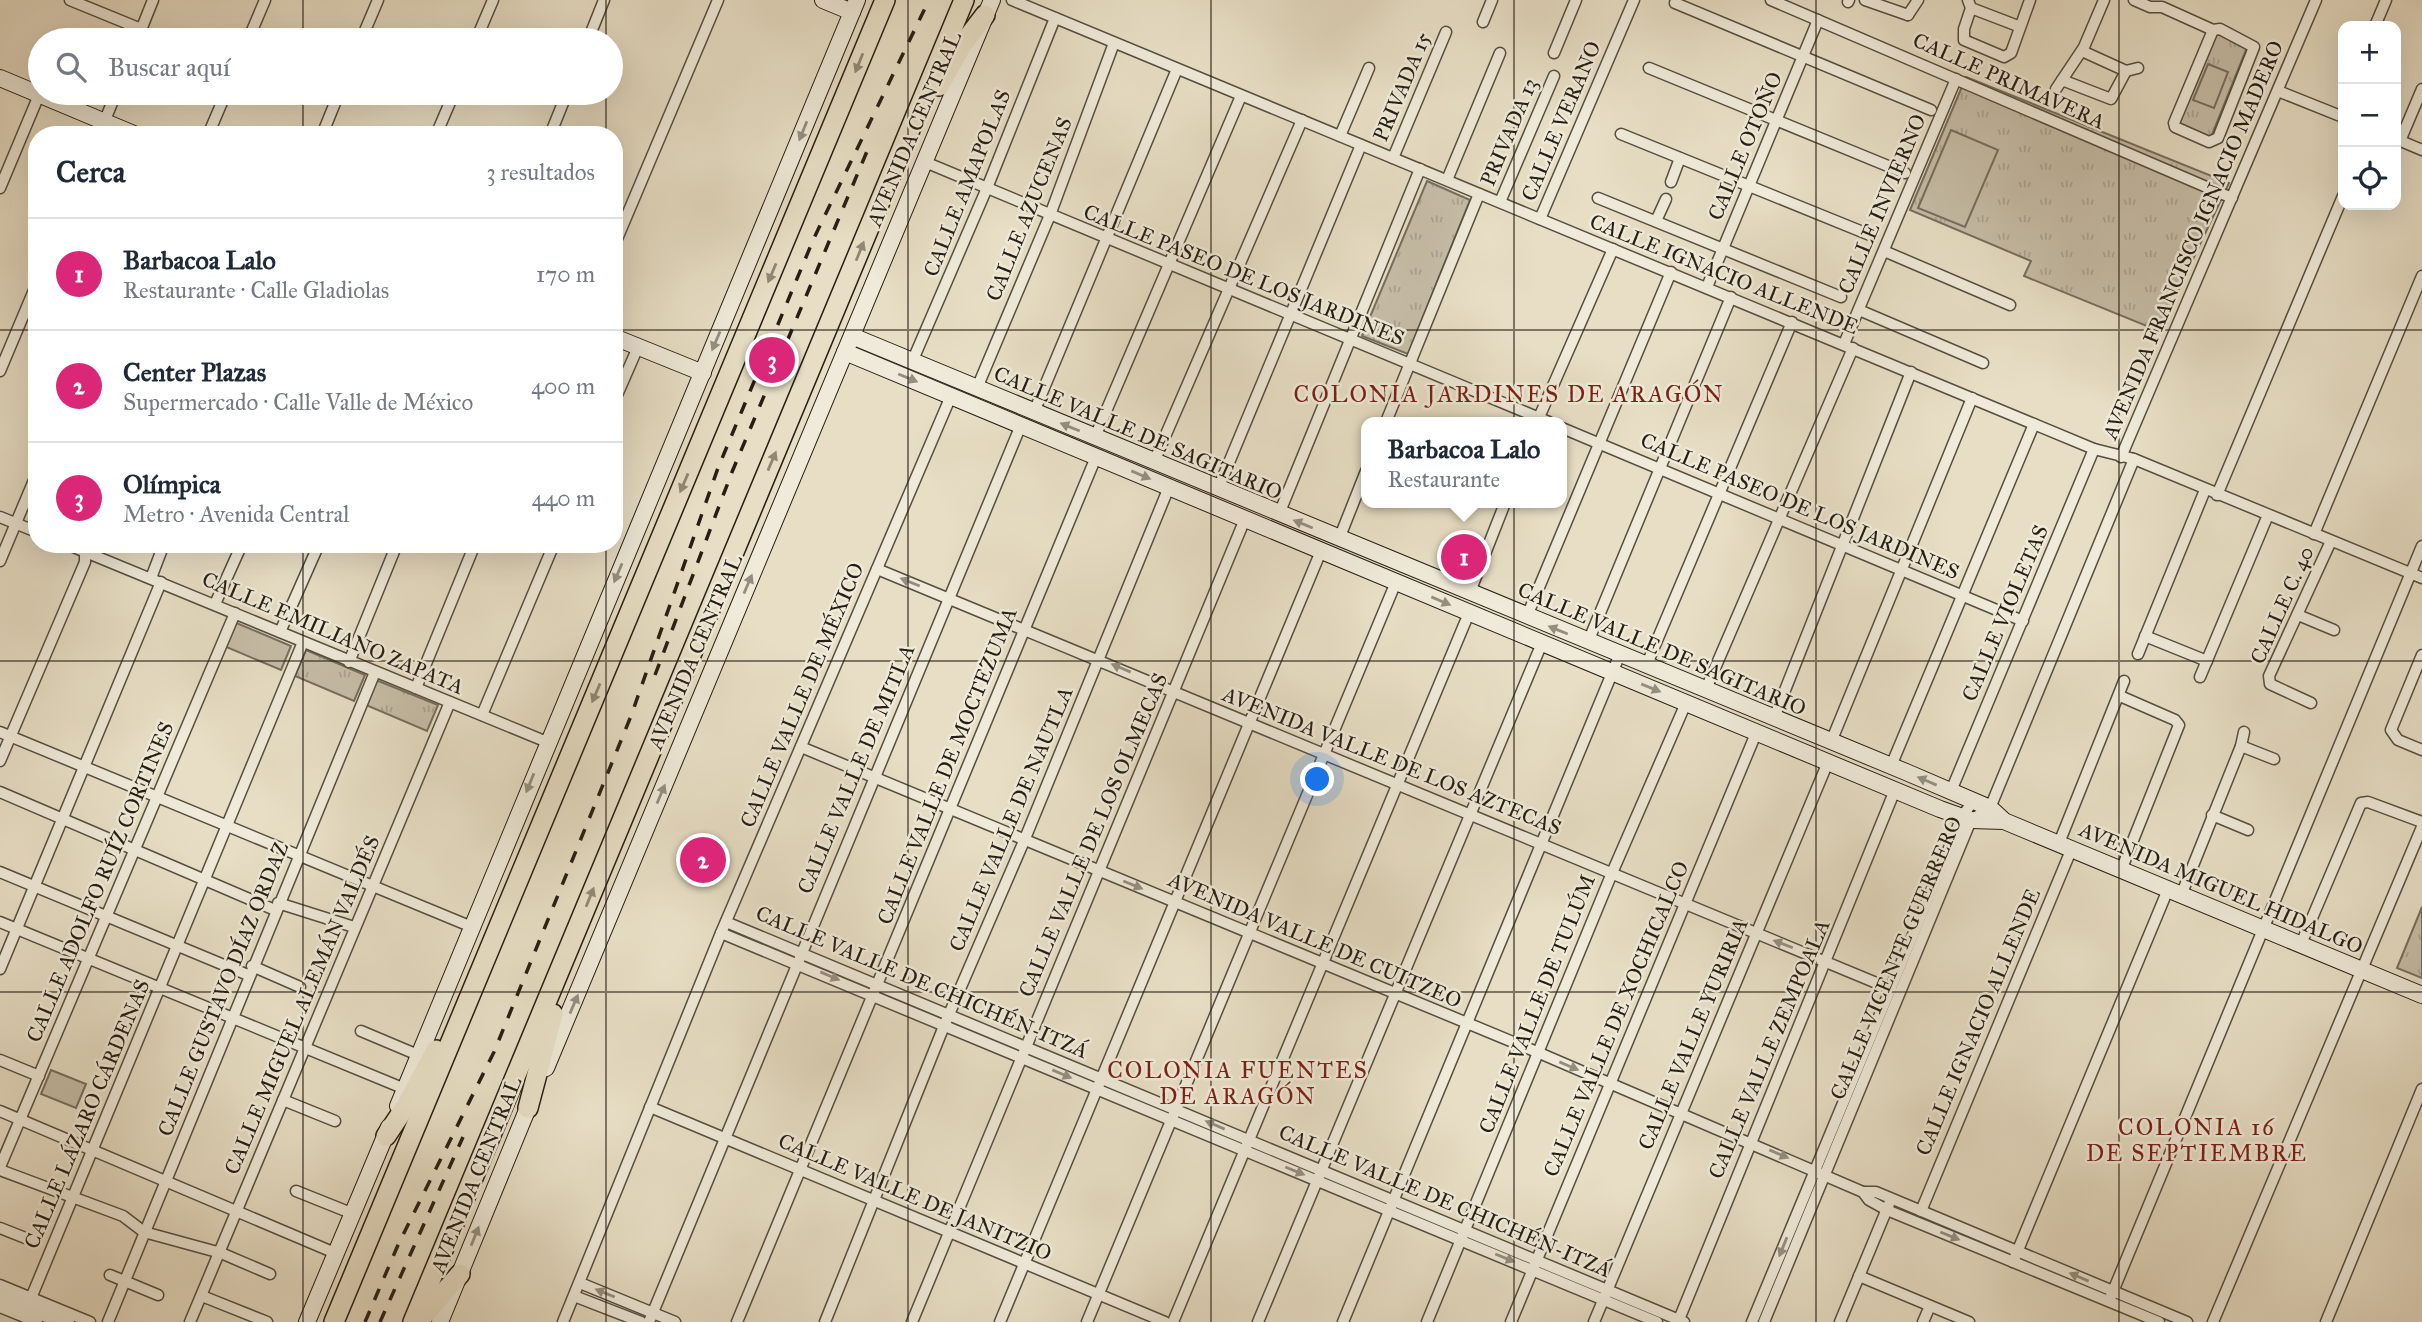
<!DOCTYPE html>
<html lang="es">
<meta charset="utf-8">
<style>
:root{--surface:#fff;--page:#f6f6f7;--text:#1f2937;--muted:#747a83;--line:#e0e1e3;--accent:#db2777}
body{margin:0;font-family:"IM FELL Great Primer",serif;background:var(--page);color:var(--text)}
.controls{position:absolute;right:21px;top:21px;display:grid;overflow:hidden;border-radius:14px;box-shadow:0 7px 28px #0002}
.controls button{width:63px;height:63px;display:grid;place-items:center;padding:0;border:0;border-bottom:2px solid var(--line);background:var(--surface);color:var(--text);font:35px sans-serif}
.you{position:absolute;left:1318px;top:780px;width:24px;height:24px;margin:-18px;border:5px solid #fff;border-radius:50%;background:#1a73e8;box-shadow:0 0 0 10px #1a73e833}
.badge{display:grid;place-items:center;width:46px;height:46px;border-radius:50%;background:var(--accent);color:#fff;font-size:23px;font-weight:700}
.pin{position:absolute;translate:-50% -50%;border:4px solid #fff;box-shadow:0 2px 7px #0006}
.popup{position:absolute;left:1361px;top:417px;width:206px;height:91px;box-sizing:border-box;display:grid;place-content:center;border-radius:14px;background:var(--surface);filter:drop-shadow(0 2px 5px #0005);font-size:23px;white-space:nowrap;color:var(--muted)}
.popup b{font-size:26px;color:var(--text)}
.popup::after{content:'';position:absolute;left:50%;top:100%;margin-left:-14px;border:14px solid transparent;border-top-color:var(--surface)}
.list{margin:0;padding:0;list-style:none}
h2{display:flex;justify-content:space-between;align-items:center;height:91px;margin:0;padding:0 28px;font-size:30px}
h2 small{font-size:23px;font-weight:400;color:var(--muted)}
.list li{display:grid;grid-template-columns:46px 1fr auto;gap:21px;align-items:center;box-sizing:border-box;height:112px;padding:0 28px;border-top:2px solid var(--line)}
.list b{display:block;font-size:26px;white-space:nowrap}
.list p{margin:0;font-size:23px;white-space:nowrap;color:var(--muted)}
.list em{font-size:23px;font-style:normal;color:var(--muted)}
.icon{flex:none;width:38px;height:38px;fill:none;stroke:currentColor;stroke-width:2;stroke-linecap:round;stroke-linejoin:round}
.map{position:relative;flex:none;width:2422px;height:1322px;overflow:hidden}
.search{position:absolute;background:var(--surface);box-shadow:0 7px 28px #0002;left:28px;top:28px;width:595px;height:77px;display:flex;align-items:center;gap:18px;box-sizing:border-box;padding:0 24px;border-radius:38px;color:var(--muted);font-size:26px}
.panel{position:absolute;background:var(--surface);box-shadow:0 7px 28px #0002;left:28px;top:126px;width:595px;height:427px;border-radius:28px}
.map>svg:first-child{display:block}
</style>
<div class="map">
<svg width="2422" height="1322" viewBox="0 0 2422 1322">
<defs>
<pattern id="grass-tufts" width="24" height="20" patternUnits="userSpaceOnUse" patternTransform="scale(1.75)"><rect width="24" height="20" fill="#c6bda7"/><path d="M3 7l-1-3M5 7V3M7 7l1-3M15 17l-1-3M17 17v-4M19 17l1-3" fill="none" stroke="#aaa28f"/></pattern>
</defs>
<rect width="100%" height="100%" fill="#e7dec5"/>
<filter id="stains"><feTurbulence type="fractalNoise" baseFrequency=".00286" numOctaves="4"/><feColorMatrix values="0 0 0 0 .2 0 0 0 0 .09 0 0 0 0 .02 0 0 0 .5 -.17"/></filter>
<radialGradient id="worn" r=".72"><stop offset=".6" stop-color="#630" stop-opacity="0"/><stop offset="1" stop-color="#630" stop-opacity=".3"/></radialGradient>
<!-- grass -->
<g fill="url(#grass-tufts)" stroke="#766e5e" stroke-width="2">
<polygon points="2212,31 2248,45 2211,137 2175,123"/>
<polygon points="1966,77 2229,183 2159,331 2024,276 2031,261 1910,210"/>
<polygon points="1427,181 1470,200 1408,354 1362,336"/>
<polygon points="306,650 365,675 354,701 295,676"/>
<polygon points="376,680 438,705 427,731 366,705"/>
<polygon points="2422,907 2422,978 2397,968"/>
</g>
<!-- pitch -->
<g fill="#c6bda7" stroke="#766e5e" stroke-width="2">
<polygon points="2208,64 2228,72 2214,108 2193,100"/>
<polygon points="1951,130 1998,150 1965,227 1918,208"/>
<polygon points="234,622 291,646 281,670 224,646"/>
<polygon points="51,1070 86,1084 76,1108 41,1094"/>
</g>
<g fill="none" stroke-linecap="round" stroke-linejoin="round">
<!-- street casing -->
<g stroke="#564e40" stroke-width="13">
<g id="street">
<polyline points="70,0 141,29"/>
<polyline points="1012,0 2094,449 2134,459 2422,578"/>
<polyline points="1771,0 2232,198"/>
<polyline points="1865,0 1908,15"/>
<polyline points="1968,0 1971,8 2018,26"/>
<polyline points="2134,0 2150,7 2162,7 2213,30 2220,29 2254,47 2218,138 2209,142 2175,127 2174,123 2213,30"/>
<polyline points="1848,2 1849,0"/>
<polyline points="1675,3 1931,110"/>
<polyline points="1971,8 1964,29 1964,40 2004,57 2011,53 2030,0"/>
<polyline points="1908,15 1918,0"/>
<polyline points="1483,22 1492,0"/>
<polyline points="2375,26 2386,0"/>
<polyline points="137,40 153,0"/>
<polyline points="248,40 265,0"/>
<polyline points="361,40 378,0"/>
<polyline points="476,40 493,0"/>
<polyline points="588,40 604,0"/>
<polyline points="2082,51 2126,71 2138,68"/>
<polyline points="1554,53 1576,0"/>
<polyline points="1649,68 1905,173"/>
<polyline points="2062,80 2111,99 2126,71"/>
<polyline points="2056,89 2084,47 2104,0"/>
<polyline points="2278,91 2343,117"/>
<polyline points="1621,134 1870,235"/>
<polyline points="99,135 116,93"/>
<polyline points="208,135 226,93"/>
<polyline points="322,135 339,93"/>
<polyline points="436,135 454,93"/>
<polyline points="550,135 567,93"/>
<polyline points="1340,136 1369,68"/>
<polyline points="2396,139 2422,150"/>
<polyline points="2400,141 2422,89"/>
<polyline points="1393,158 1446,32"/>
<polyline points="925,162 1549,422"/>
<polyline points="1447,180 1500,53"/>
<polyline points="1671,182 1680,158"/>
<polyline points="0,188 39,95"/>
<polyline points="1598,198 1841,297"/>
<polyline points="1500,202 1554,76"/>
<polyline points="1540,219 1634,0"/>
<polyline points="1656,221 1666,199"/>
<polyline points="614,246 718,0"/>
<polyline points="1884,251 2010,305"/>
<polyline points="1707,287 1818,20"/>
<polyline points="1859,310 1983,363"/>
<polyline points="1844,344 1956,79"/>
<polyline points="912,362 987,188 1055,18"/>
<polyline points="0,371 37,283"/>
<polyline points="977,388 1050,215 1114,43"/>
<polyline points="614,402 638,347"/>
<polyline points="1034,412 1177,69"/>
<polyline points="1386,422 1479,194"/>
<polyline points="1537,422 1613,249"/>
<polyline points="1562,428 2023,621"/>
<polyline points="1095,437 1241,96"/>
<polyline points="2121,457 2316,0"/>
<polyline points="1154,462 1302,120"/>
<polyline points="1218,489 1361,145"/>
<polyline points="2217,495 2343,196"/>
<polyline points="1279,514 1420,169"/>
<polyline points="0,517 37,532"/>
<polyline points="2314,534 2422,276"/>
<polyline points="1339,539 1366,471"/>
<polyline points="66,544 547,742"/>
<polyline points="0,561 37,473"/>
<polyline points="877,569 1891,989"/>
<polyline points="151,578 164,544"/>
<polyline points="1470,592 1505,503"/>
<polyline points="215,604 242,544"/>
<polyline points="2298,615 2334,630"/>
<polyline points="1527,616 1671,272"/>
<polyline points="280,632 319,544"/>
<polyline points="2145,636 2207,661"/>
<polyline points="1588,642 1731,297"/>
<polyline points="2138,654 2205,490"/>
<polyline points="2422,655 2391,730 2398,740 2422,750"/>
<polyline points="349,662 397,544"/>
<polyline points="1647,664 1792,322"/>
<polyline points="2200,677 2268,515"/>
<polyline points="416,688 475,544"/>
<polyline points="1706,689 1853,348"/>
<polyline points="2120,696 2175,720 2179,725 2122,868"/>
<polyline points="2311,703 2270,684 2269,676 2331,541"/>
<polyline points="482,715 554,544"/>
<polyline points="1774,718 1911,372"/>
<polyline points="0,732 472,927"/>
<polyline points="1831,742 1972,398"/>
<polyline points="2241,746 2274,759"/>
<polyline points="801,747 1537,1052 1863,1192 1876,1192 2187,1322"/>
<polyline points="0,761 85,562 85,547"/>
<polyline points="1891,766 2034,424"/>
<polyline points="1951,791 2094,449"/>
<polyline points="0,792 275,910"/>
<polyline points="2212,815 2248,830"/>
<polyline points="2059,843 2124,681"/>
<polyline points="0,872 248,975"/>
<polyline points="2182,893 2241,746 2244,732"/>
<polyline points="278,903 354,927"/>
<polyline points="0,922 405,1089"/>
<polyline points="726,922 1684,1322"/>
<polyline points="721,933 1657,1322"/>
<polyline points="2301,944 2361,803 2368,802 2422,822"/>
<polyline points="252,966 300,987"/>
<polyline points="0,969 161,582"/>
<polyline points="361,1031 418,1055"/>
<polyline points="0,1060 39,1076"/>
<polyline points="283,1100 335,1121"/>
<polyline points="650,1107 1165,1322"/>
<polyline points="0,1111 335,1253"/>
<polyline points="0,1167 235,613"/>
<polyline points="0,1170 123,1216 144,1232 221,1253 270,1274"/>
<polyline points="296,1191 351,1213"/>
<polyline points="1863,1192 1869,1200 1887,1210 2159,1322"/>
<polyline points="1921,1211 2072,848"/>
<polyline points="0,1228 33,1241"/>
<polyline points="2013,1262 2169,887"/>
<polyline points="110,1275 158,1295"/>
<polyline points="1859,1276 1969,1322"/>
<polyline points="580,1283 675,1322"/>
<polyline points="0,1285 90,1322"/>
<polyline points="202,1296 267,1322"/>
<polyline points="574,1296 641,1322"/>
<polyline points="31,1298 303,642"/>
<polyline points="2109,1301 2422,546"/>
<polyline points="0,1307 37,1322"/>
<polyline points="108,1322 375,672"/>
<polyline points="190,1322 450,702"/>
<polyline points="563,1322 721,933 951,396"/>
<polyline points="649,1322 1021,425"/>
<polyline points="737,1322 1096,457"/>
<polyline points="825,1322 944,1026 1024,841 1169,487"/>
<polyline points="912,1322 1245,519"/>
<polyline points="1000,1322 1321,551"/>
<polyline points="1087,1322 1396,582"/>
<polyline points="1173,1322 1469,613"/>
<polyline points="1258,1322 1542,643"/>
<polyline points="1343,1322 1620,654"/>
<polyline points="1427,1322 1612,873 1686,703"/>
<polyline points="1511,1322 1757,731"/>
<polyline points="1594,1322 1828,762"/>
<polyline points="1678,1322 1895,790"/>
<polyline points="1752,1322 1962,817 1973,801"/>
<polyline points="1764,1322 1971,820 1990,808 2134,459"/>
<polyline points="1840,1322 1889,1204"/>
<polyline points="1923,1322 1930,1306"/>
<polyline points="2213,1322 2422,827"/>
<polyline points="2326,1322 2422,1089"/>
</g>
</g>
<!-- secondary casing -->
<g stroke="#261e14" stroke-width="18">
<g id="secondary">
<polyline points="823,0 852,12"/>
<polyline points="0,78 136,135"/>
<polyline points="852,336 1906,772 1990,808 2002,819"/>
<polyline points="614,337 703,373"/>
<polyline points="845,352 1940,809 1971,820 2004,821 2422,995"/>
<polyline points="546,1068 992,0"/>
<polyline points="398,1106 857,0"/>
<polyline points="0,1295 66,1322"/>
<polyline points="307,1322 389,1127"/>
<polyline points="440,1322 532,1098"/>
</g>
</g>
<!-- highway casing -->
<g stroke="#261e14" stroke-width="22">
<g id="highway">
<polyline points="939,86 962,45 985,15"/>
<polyline points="528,1108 553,1014"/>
<polyline points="386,1136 406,1106 436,1050"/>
<polyline points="419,1321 460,1274"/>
<polyline points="334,1322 885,0"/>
<polyline points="413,1322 964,0"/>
</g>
</g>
<!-- street -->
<use href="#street" stroke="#efead9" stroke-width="10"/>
<!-- secondary -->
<use href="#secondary" stroke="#efead9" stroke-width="16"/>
<!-- highway -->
<use href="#highway" stroke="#e7dec5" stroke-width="19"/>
<!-- rail -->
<g stroke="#261e14" stroke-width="3.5" stroke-dasharray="12 12" stroke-linecap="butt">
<polyline points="655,675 732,472 868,149"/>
<polyline points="365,1322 398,1245 494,1052 631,716 718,468 814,238 929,0"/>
<polyline points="380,1322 463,1137"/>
</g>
</g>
<!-- one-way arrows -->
<defs><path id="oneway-solid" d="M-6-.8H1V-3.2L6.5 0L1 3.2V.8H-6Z" transform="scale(1.75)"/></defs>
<g fill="#908875">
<use href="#oneway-solid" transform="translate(859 63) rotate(112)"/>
<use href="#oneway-solid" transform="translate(860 251) rotate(-68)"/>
<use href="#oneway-solid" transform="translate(772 273) rotate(113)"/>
<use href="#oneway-solid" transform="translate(772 461) rotate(-67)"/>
<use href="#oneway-solid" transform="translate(684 483) rotate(113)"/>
<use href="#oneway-solid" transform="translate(596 693) rotate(113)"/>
<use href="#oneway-solid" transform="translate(590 897) rotate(-68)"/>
</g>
<g fill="#958e80">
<use href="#oneway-solid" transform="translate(803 131) rotate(112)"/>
<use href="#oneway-solid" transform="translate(716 341) rotate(113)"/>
<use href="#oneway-solid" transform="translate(908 378) rotate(22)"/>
<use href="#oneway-solid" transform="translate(1070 427) rotate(-158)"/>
<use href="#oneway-solid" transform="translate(1141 475) rotate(23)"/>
<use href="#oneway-solid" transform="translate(1303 524) rotate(-158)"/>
<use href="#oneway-solid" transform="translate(618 573) rotate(113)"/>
<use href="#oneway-solid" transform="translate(910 582) rotate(-158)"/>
<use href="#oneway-solid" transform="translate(748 584) rotate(-67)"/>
<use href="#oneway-solid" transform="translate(1441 601) rotate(23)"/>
<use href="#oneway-solid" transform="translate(1558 630) rotate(-158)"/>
<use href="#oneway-solid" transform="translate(1121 668) rotate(-157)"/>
<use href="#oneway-solid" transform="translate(1651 688) rotate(22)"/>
<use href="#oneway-solid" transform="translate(1927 781) rotate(-157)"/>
<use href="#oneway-solid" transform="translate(530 783) rotate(112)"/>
<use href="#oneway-solid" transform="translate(661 794) rotate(-67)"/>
<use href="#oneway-solid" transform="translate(1133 885) rotate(22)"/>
<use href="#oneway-solid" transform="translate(1783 944) rotate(-159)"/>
<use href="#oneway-solid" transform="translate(830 976) rotate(23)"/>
<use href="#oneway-solid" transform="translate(574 1004) rotate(-67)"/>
<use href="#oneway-solid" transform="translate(1569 1066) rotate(23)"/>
<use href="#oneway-solid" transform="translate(1062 1074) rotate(23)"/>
<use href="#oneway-solid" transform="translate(1215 1125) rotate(-157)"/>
<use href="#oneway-solid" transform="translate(1779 1154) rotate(23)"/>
<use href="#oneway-solid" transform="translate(1295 1171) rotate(22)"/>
<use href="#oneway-solid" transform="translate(475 1236) rotate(-68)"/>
<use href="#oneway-solid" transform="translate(1950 1236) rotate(22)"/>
<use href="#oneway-solid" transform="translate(1783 1247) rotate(112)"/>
<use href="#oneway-solid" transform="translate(1505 1258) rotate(22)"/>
<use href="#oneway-solid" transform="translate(2079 1277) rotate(-157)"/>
<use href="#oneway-solid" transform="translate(605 1293) rotate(-158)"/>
</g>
<!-- grid -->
<path fill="none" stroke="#261e14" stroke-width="2" stroke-opacity="0.55" d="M303,0V40M606,0V40M908,0V1322M1211,0V1322M1514,0V1322M1816,0V1322M2119,0V1322M303,93V135M606,93V135M0,330H37M614,330H2422M303,544V1322M606,544V1322M0,661H2422M0,992H2422"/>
<g text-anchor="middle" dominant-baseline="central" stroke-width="5" stroke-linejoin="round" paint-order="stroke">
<!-- street labels -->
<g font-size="21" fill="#261e14" stroke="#efead9">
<text transform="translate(2009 81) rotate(24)">CALLE PRIMAVERA</text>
<text transform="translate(1402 87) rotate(-67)">PRIVADA 15</text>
<text transform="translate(1561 121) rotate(-67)">CALLE VERANO</text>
<text transform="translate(914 129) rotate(-67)">AVENIDA CENTRAL</text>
<text transform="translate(1509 132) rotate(-67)">PRIVADA 13</text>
<text transform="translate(1745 146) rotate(-67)">CALLE OTOÑO</text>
<text transform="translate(967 183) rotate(-68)">CALLE AMAPOLAS</text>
<text transform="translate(1882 204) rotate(-67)">CALLE INVIERNO</text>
<text transform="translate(1029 209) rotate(-68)">CALLE AZUCENAS</text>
<text transform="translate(2193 240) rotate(-67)">AVENIDA FRANCISCO IGNACIO MADERO</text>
<text transform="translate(1724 274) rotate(22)">CALLE IGNACIO ALLENDE</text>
<text transform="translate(1244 275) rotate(22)">CALLE PASEO DE LOS JARDINES</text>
<text transform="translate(1138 433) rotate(23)">CALLE VALLE DE SAGITARIO</text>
<text transform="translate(1800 506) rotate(23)">CALLE PASEO DE LOS JARDINES</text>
<text transform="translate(2282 605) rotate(-66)">CALLE C. 40</text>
<text transform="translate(2005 613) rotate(-67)">CALLE VIOLETAS</text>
<text transform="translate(333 633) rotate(23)">CALLE EMILIANO ZAPATA</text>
<text transform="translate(1662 649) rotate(23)">CALLE VALLE DE SAGITARIO</text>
<text transform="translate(695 652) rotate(-67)">AVENIDA CENTRAL</text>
<text transform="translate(802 695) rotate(-67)">CALLE VALLE DE MÉXICO</text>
<text transform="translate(1392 761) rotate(22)">AVENIDA VALLE DE LOS AZTECAS</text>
<text transform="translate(947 766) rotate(-68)">CALLE VALLE DE MOCTEZUMA</text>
<text transform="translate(856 769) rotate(-67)">CALLE VALLE DE MITLA</text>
<text transform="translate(1011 819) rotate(-67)">CALLE VALLE DE NAUTLA</text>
<text transform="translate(1093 835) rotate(-67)">CALLE VALLE DE LOS OLMECAS</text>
<text transform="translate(100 882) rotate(-67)">CALLE ADOLFO RUÍZ CORTINES</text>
<text transform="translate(2221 888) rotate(23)">AVENIDA MIGUEL HIDALGO</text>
<text transform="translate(1315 940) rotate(23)">AVENIDA VALLE DE CUITZEO</text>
<text transform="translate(1896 958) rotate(-67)">CALLE VICENTE GUERRERO</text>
<text transform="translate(922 982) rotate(23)">CALLE VALLE DE CHICHÉN-ITZÁ</text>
<text transform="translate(223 989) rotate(-68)">CALLE GUSTAVO DÍAZ ORDAZ</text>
<text transform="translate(1537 1004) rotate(-68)">CALLE VALLE DE TULÚM</text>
<text transform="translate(302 1005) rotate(-67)">CALLE MIGUEL ALEMÁN VALDÉS</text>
<text transform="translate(1616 1019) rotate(-67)">CALLE VALLE DE XOCHICALCO</text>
<text transform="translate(1978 1022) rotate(-67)">CALLE IGNACIO ALLENDE</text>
<text transform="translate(1693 1034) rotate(-67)">CALLE VALLE YURIRIA</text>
<text transform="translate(1769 1049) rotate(-67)">CALLE VALLE ZEMPOALA</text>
<text transform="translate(87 1114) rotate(-67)">CALLE LÁZARO CÁRDENAS</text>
<text transform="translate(476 1175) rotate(-68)">AVENIDA CENTRAL</text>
<text transform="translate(915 1197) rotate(23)">CALLE VALLE DE JANITZIO</text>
<text transform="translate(1445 1201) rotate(23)">CALLE VALLE DE CHICHÉN-ITZÁ</text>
</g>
<!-- neighbourhood labels -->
<g font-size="23" letter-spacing="2" fill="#7a1f14" stroke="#efead9">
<text x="1509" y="394">COLONIA JARDINES DE ARAGÓN</text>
<text x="1238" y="1070">COLONIA FUENTES<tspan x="1238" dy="26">DE ARAGÓN</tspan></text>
<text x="2197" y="1127">COLONIA 16<tspan x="2197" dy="26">DE SEPTIEMBRE</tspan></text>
</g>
</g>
<rect width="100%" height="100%" filter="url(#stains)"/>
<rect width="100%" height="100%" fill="url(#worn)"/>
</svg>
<div class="controls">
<button>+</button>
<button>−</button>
<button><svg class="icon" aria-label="locate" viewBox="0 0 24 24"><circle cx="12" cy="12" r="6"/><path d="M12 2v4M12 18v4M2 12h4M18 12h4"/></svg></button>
</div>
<div class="you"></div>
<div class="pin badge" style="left:1464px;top:557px">1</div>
<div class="popup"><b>Barbacoa Lalo</b>Restaurante</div>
<div class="pin badge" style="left:703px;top:860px">2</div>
<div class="pin badge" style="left:772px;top:360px">3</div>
<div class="search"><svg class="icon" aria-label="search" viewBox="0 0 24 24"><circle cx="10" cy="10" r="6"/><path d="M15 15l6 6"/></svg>Buscar aquí</div>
<section class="panel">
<h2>Cerca<small>3 resultados</small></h2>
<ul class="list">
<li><span class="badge">1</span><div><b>Barbacoa Lalo</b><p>Restaurante · Calle Gladiolas</p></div><em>170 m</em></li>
<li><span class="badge">2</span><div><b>Center Plazas</b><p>Supermercado · Calle Valle de México</p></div><em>400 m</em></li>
<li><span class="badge">3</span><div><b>Olímpica</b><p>Metro · Avenida Central</p></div><em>440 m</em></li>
</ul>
</section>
</div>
